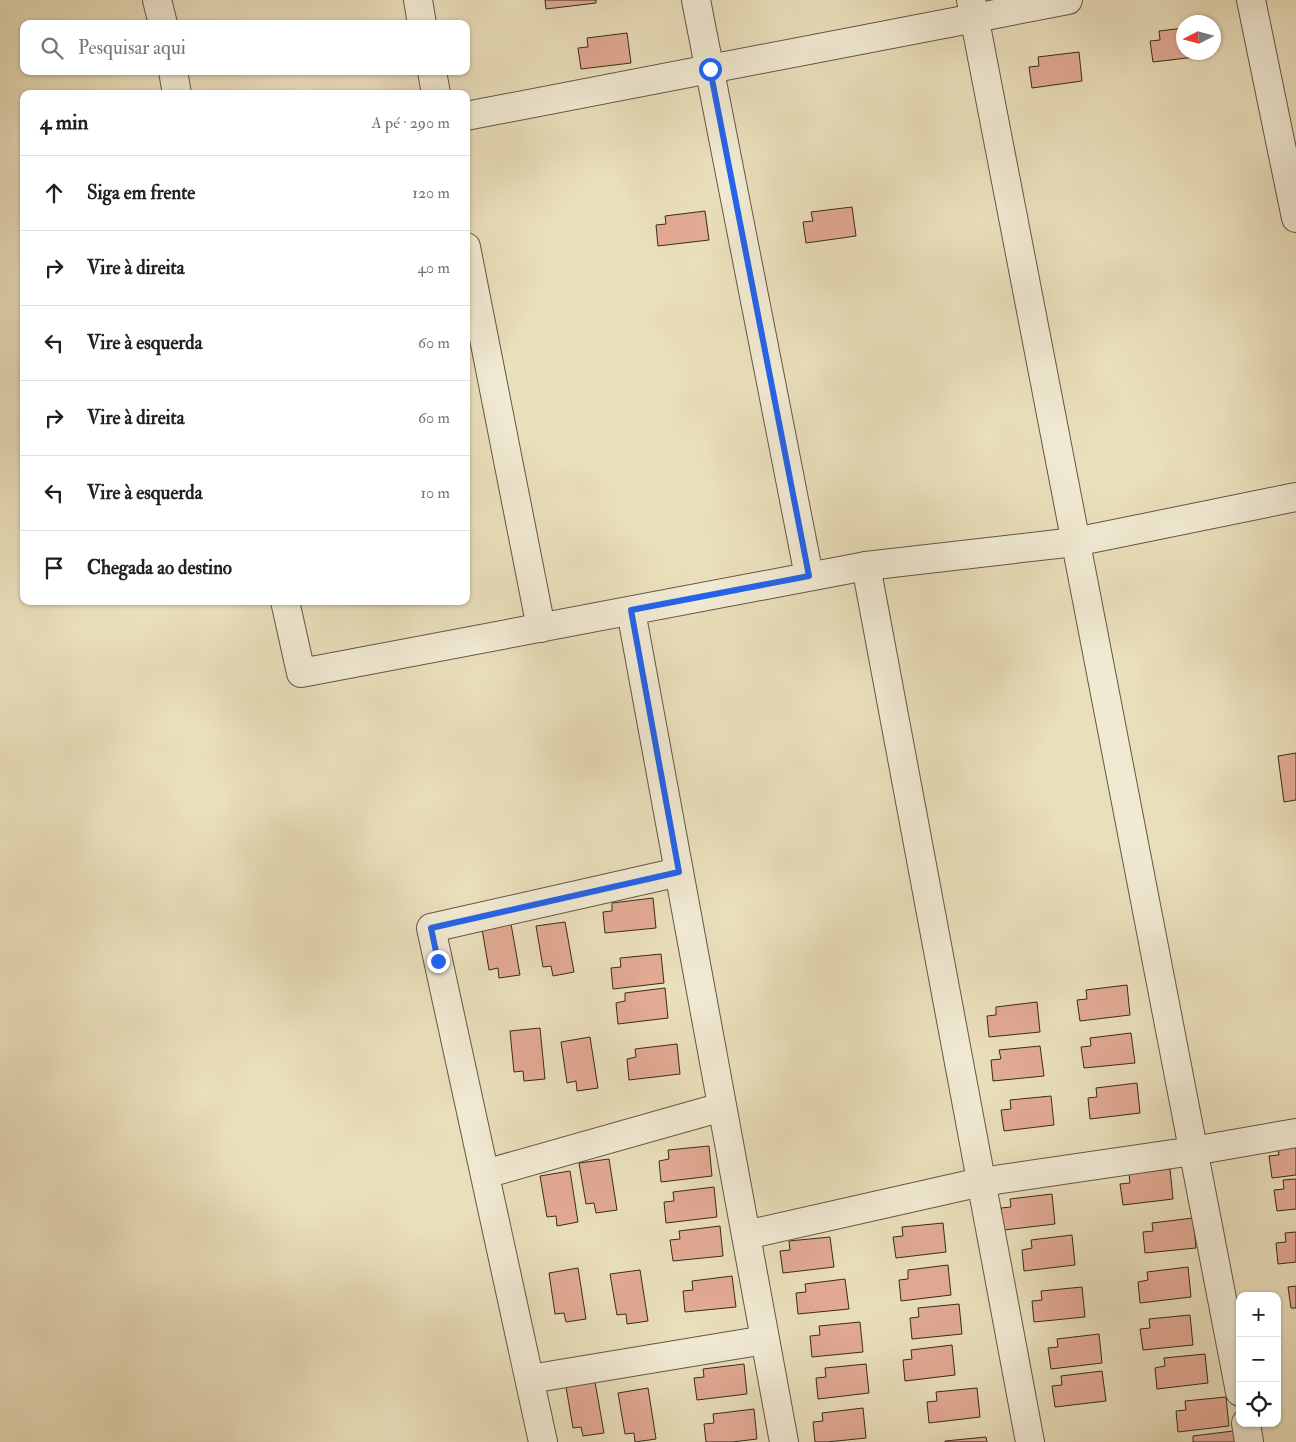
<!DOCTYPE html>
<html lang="pt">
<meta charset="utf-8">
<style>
:root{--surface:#fff;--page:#f2f2f2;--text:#202124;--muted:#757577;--line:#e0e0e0}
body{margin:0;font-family:"IM FELL Double Pica",serif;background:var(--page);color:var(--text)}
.controls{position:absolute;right:15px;bottom:15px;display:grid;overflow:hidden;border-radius:10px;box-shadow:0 1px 4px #0004}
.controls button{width:45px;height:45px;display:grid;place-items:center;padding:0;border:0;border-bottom:1px solid var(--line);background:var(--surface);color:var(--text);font:25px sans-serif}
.compass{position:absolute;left:1176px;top:15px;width:45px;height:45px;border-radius:50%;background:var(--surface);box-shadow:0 1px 4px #0004;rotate:264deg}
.stop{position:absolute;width:15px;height:15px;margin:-11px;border:4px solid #2563eb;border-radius:50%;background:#fff}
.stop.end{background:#2563eb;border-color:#fff;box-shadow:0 1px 5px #0008}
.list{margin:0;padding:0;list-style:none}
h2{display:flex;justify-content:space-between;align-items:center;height:65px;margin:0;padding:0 20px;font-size:21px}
h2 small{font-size:16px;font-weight:400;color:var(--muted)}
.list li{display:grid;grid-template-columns:32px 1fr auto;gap:15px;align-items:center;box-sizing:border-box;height:75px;padding:0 20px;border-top:1px solid var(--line)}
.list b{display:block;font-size:19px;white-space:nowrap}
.list em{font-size:16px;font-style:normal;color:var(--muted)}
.icon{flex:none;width:28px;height:28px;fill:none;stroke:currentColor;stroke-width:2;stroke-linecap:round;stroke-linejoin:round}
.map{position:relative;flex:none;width:1296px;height:1442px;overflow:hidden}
.search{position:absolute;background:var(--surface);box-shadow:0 1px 4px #0004;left:20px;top:20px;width:450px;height:55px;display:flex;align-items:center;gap:12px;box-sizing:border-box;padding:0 18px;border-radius:10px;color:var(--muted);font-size:19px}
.panel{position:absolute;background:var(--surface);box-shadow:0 1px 4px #0004;left:20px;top:90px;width:450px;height:515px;border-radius:10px}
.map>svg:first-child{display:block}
</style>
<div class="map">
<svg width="1296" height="1442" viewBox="0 0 1296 1442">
<rect width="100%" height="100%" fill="#eadfbb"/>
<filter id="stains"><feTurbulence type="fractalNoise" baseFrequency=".004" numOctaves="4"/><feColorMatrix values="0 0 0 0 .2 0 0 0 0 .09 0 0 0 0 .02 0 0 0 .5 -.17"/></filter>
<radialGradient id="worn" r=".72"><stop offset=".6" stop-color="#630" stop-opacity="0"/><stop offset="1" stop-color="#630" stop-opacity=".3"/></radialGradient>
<!-- building -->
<g fill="#e3aa94" stroke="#38291f">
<polygon points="545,0 596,0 596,3 546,9"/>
<polygon points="1184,28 1184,52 1203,52 1204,56 1153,62 1150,41 1160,40 1159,31"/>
<polygon points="627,33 631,63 581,69 578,48 588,47 587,38"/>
<polygon points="1079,52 1082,81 1032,88 1029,67 1039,66 1038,57"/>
<polygon points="852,207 856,236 806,243 803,222 813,221 811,212"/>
<polygon points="705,211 709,240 658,246 656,225 666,224 665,216"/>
<polygon points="1296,753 1296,800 1284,802 1278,756"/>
<polygon points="653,898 656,928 605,933 603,912 612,911 612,903"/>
<polygon points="565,922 574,972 553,976 551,966 543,967 536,926"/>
<polygon points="511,924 520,975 499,978 498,968 489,970 482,929"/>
<polygon points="661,954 664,983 613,989 611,968 621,967 620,958"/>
<polygon points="1127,985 1130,1015 1080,1021 1077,1000 1087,999 1086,990"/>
<polygon points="665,988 668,1018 618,1024 616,1003 625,1001 625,993"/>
<polygon points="1037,1002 1040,1032 989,1037 987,1016 996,1015 996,1007"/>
<polygon points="540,1028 545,1079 524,1081 523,1071 514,1072 510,1031"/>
<polygon points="1131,1033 1135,1063 1084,1068 1081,1047 1091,1046 1090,1038"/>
<polygon points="590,1037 598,1088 577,1091 576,1081 567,1083 561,1042"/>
<polygon points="677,1044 680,1074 629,1080 627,1059 636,1057 635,1049"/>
<polygon points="1040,1046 1044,1076 993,1081 991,1060 1001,1059 999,1050"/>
<polygon points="1137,1083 1140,1113 1090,1119 1088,1098 1097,1097 1096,1088"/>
<polygon points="1051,1096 1054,1125 1004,1131 1001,1110 1011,1109 1010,1100"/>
<polygon points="1296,1145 1296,1175 1272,1178 1269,1156 1279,1155 1278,1147"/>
<polygon points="709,1146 712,1176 661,1182 659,1161 669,1159 668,1150"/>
<polygon points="609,1159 617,1210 596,1213 594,1203 586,1204 579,1163"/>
<polygon points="1170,1169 1173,1199 1123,1205 1120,1184 1130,1183 1129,1174"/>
<polygon points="570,1171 578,1222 557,1226 556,1216 547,1217 540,1176"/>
<polygon points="1296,1179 1296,1209 1277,1211 1274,1190 1284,1189 1283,1180"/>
<polygon points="714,1187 717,1217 666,1223 664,1202 674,1201 673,1192"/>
<polygon points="1052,1194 1055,1224 1004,1230 1001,1208 1011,1207 1010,1199"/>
<polygon points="1193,1218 1196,1248 1145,1253 1143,1232 1153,1231 1152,1223"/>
<polygon points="943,1223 946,1252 896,1258 893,1237 903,1236 902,1227"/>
<polygon points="720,1226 723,1256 673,1261 670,1240 680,1239 679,1231"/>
<polygon points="1296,1232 1296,1262 1278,1264 1276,1243 1286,1242 1285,1233"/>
<polygon points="1072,1235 1075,1265 1024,1271 1022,1250 1032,1248 1031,1240"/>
<polygon points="830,1237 834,1267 783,1273 780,1251 790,1250 789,1241"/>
<polygon points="948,1265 951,1295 901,1301 899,1280 908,1279 908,1270"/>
<polygon points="1188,1267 1191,1297 1140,1303 1138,1282 1148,1280 1147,1272"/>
<polygon points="578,1268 586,1319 566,1322 564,1313 555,1314 549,1273"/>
<polygon points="640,1270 648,1321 627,1324 626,1314 617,1315 610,1274"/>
<polygon points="732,1276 736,1307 685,1312 683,1291 693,1290 692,1281"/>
<polygon points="845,1279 849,1309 798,1314 796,1293 806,1292 805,1284"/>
<polygon points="1296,1286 1296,1308 1291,1308 1288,1287"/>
<polygon points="1082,1287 1085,1317 1034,1322 1032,1301 1042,1300 1041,1291"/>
<polygon points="959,1304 962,1334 912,1339 910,1318 919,1317 918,1308"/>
<polygon points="1190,1315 1193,1345 1143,1350 1140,1329 1150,1328 1149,1319"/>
<polygon points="860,1322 863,1352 812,1357 810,1336 820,1335 819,1326"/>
<polygon points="1099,1334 1102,1363 1051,1369 1048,1348 1058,1347 1057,1339"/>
<polygon points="952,1345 955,1375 905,1381 903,1360 912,1359 911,1350"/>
<polygon points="1205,1354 1208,1383 1157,1389 1155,1368 1165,1366 1164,1358"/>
<polygon points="744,1364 747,1394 697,1400 694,1378 704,1377 703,1369"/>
<polygon points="866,1364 869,1393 818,1399 816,1378 826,1377 825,1368"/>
<polygon points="1102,1371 1106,1401 1055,1407 1052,1386 1062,1385 1061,1376"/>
<polygon points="595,1382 604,1433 583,1436 581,1427 573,1428 566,1387"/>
<polygon points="648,1388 656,1439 635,1442 634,1433 625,1434 618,1393"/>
<polygon points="977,1388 980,1417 929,1423 927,1402 937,1401 936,1392"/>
<polygon points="1226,1397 1229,1426 1178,1432 1176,1411 1186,1410 1185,1401"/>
<polygon points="863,1408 866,1438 827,1442 815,1442 813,1422 823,1421 822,1413"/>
<polygon points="754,1409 757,1439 732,1442 706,1442 704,1424 714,1423 713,1414"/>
<polygon points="1233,1431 1235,1442 1193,1442 1193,1436"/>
<polygon points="986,1437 987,1442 945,1442 945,1441"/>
</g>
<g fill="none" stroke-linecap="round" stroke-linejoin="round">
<!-- minor casing -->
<g stroke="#645646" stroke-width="30">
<g id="minor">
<polyline points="157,0 163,24"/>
<polyline points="418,0 422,24"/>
<polyline points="696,0 809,576"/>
<polyline points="971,0 1240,1392"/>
<polyline points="1251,0 1296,218"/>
<polyline points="173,71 177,94"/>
<polyline points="432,71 436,94"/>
<polyline points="466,116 1068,0"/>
<polyline points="466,247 541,628"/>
<polyline points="866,566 1030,1442"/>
<polyline points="285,601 301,673 866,566 1075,542 1296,497"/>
<polyline points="631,611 784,1442"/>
<polyline points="485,1174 722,1107"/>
<polyline points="746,1235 981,1182 1193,1151 1296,1133"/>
<polyline points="530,1379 765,1340"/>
<polyline points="1246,1423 1249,1442"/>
<polyline points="543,1442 431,928 679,872"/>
</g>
</g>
<!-- minor -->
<use href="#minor" stroke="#f1ead3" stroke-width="28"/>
</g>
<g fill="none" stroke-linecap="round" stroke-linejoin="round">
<!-- route -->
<polyline stroke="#2563eb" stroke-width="6" points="438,961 431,928 679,872 631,610 809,576 710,69"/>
</g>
<rect width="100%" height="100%" filter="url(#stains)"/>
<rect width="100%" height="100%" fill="url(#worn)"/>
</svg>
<div class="controls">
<button>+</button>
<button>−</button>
<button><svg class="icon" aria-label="locate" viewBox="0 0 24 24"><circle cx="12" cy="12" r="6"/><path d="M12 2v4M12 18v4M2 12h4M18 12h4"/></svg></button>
</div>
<svg class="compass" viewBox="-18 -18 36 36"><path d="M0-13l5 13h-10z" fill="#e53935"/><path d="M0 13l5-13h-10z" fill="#757577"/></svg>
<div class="stop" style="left:710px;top:69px"></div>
<div class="stop end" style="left:438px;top:961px"></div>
<div class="search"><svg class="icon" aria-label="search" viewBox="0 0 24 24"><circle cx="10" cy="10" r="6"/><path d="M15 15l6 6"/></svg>Pesquisar aqui</div>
<section class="panel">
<h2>4 min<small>A pé · 290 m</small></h2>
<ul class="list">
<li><svg class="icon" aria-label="ahead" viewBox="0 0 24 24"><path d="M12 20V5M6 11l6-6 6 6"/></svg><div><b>Siga em frente</b></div><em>120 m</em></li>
<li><svg class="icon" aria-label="right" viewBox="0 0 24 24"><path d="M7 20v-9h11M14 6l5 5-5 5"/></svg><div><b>Vire à direita</b></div><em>40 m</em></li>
<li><svg class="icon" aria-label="left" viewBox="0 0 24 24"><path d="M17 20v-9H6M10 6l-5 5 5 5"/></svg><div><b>Vire à esquerda</b></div><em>60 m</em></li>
<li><svg class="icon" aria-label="right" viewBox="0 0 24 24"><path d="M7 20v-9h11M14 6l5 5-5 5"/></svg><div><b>Vire à direita</b></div><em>60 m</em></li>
<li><svg class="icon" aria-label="left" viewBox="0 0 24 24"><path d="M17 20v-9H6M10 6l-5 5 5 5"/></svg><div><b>Vire à esquerda</b></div><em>10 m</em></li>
<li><svg class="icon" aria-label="arrive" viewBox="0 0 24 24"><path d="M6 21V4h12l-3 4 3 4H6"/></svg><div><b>Chegada ao destino</b></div></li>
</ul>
</section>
</div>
